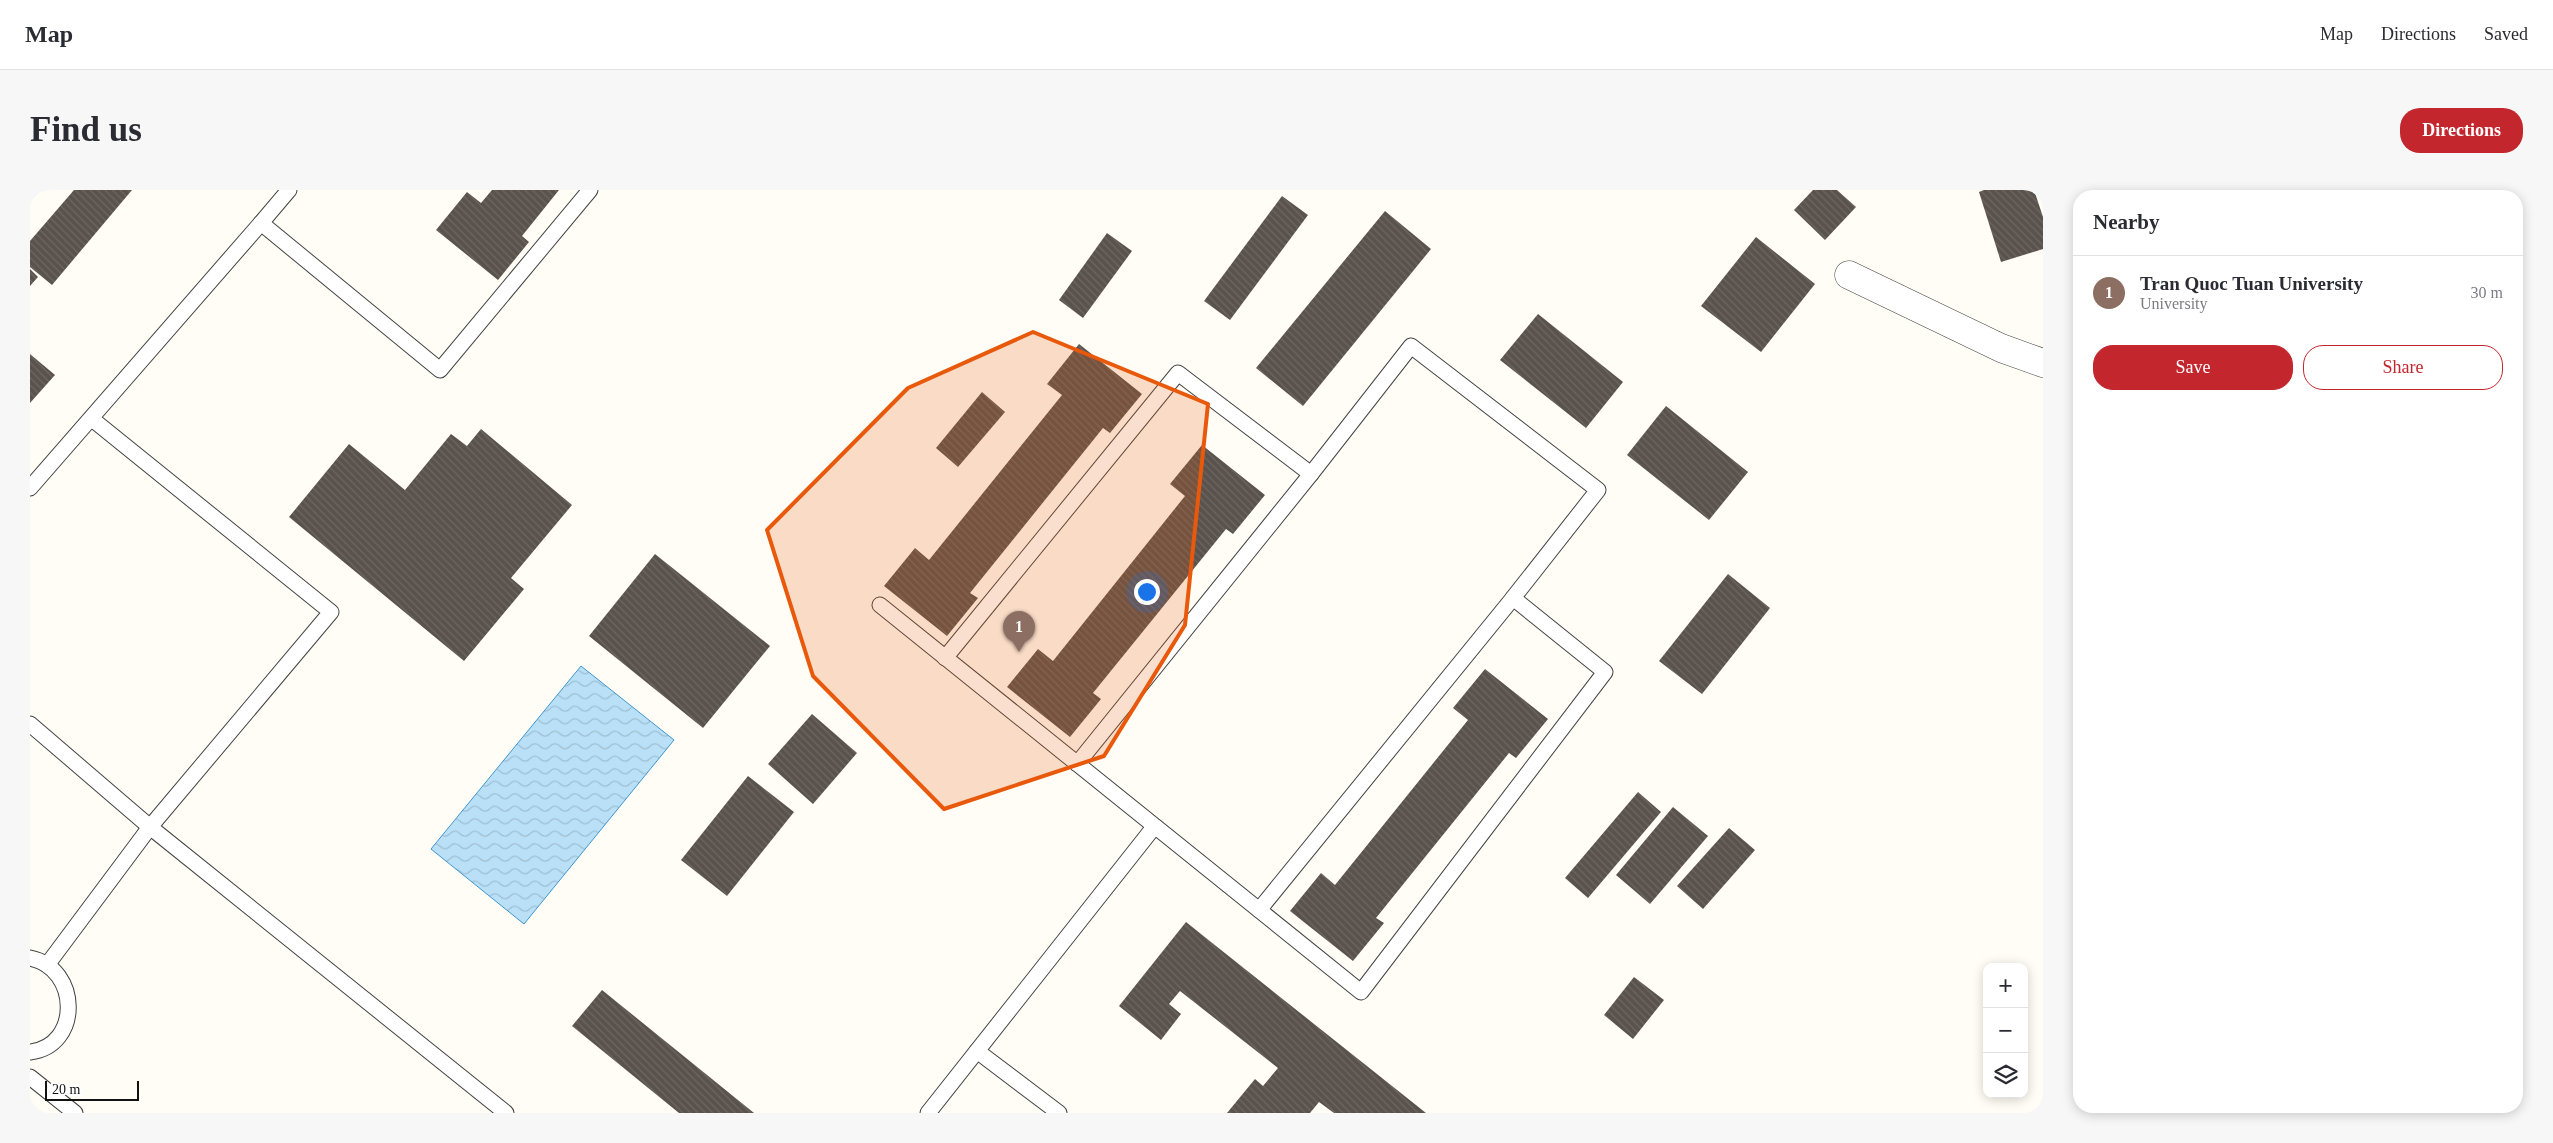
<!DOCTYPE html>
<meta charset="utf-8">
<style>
:root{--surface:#fff;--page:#f7f7f7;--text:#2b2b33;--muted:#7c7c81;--line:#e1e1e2;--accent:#c4262e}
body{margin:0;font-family:"Times New Roman",serif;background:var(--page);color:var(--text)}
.controls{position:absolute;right:15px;bottom:15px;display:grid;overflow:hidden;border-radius:10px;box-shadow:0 2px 12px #0003}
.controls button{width:45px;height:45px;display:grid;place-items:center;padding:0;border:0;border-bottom:1px solid var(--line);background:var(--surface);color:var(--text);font:25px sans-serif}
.scale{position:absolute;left:15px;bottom:12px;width:94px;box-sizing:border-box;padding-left:5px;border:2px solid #111;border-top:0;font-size:14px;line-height:18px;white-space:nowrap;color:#111;-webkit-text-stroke:4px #fff;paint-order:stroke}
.you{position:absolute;left:1116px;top:401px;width:18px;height:18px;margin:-12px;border:4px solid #fff;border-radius:50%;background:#1a73e8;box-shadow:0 0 0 8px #1a73e833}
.badge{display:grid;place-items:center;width:32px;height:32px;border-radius:50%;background:var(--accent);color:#fff;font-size:16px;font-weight:700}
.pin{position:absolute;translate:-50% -41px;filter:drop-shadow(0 1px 2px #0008)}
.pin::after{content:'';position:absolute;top:26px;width:18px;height:15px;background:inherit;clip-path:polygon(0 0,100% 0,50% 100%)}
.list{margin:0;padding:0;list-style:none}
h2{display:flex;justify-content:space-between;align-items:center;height:65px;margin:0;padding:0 20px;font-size:21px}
h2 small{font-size:16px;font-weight:400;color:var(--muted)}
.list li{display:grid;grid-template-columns:32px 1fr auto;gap:15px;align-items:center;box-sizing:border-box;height:75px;padding:0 20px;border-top:1px solid var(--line)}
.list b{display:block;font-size:19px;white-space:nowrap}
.list p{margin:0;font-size:16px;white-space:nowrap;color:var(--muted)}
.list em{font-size:16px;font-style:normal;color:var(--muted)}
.actions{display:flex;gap:10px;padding:15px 20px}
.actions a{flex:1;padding:11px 0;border:1px solid var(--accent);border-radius:20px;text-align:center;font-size:18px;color:var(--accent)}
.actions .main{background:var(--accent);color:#fff}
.icon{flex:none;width:28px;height:28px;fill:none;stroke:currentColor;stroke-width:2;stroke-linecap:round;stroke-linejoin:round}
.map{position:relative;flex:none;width:2013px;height:923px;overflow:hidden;border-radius:20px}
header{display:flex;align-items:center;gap:30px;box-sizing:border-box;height:70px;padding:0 25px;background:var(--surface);border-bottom:1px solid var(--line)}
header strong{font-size:24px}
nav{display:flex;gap:28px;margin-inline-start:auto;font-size:18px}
.intro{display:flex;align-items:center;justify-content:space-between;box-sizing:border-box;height:120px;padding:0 30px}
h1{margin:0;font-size:35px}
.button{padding:12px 22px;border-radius:20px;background:var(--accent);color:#fff;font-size:18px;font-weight:700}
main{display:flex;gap:30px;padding:0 30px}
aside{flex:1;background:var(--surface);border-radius:20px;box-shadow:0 2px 12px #0003}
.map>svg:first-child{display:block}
</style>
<header>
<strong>Map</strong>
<nav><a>Map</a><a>Directions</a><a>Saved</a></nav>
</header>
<div class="intro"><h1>Find us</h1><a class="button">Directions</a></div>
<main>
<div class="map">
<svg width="2013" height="923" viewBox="0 0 2013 923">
<defs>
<pattern id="water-waves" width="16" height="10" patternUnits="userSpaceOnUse" patternTransform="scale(1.25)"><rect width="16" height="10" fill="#b9e0f7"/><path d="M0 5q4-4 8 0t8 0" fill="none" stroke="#9ebfd3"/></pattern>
<pattern id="building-back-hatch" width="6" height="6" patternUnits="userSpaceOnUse" patternTransform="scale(1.25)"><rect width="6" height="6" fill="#5a524d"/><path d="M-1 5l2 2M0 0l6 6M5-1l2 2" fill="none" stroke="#6d6662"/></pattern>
</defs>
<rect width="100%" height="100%" fill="#fffdf5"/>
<!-- water -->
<polygon fill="url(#water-waves)" stroke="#3f96cf" points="551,476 644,550 494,734 401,659"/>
<!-- building -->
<g fill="url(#building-back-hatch)">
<polygon points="44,0 102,0 22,95 0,77 0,51"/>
<polygon points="462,0 529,0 492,46 499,52 468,90 406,40 437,2 451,13"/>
<polygon points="1783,0 1807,0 1826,17 1795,50 1764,20"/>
<polygon points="1954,0 2004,0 2013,27 2013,59 1971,72 1949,2"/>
<polygon points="1252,6 1278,25 1200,130 1174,111"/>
<polygon points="1355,21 1401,59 1273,216 1226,178"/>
<polygon points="1077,43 1102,61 1053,128 1029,110"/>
<polygon points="1726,47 1785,94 1731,162 1671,116"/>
<polygon points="0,79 8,87 0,96"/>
<polygon points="1508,124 1593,192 1556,238 1470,170"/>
<polygon points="1049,154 1112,204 1080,243 1073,238 940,403 948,408 917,446 854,396 885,358 899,370 1032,205 1017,194"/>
<polygon points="0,164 25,185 0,213"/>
<polygon points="952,202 975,222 928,277 906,258"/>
<polygon points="1636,216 1718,282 1679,330 1597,265"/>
<polygon points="451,239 542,315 481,388 494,399 434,471 259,327 319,254 375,300 421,244 437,256"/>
<polygon points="1172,255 1235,305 1203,344 1196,339 1063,503 1071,509 1040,547 977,497 1008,459 1023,471 1155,306 1140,294"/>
<polygon points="625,364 740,456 673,538 559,446"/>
<polygon points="1698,384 1740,418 1672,504 1629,471"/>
<polygon points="1455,479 1518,529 1486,568 1479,563 1346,728 1354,733 1323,771 1260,721 1291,683 1305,695 1438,530 1423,518"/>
<polygon points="782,524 827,563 783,614 738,574"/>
<polygon points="718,586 764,622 697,706 651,670"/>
<polygon points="1608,602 1631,622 1558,708 1535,688"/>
<polygon points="1643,617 1678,646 1620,714 1586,685"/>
<polygon points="1699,638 1725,660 1673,719 1647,696"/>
<polygon points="1156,732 1186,756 1396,923 1304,923 1289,912 1280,923 1197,923 1225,889 1233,896 1248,878 1150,801 1139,814 1151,824 1131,850 1089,816"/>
<polygon points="1604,787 1634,810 1603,849 1574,825"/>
<polygon points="572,800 724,923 649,923 542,836"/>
</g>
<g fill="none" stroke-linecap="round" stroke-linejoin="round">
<!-- lane casing -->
<g stroke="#444" stroke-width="17">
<g id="lane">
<polyline points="231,33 259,0"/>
<polyline points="0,298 231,33 410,180 560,0"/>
<polyline points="850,415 1331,802 1575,482 1483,408 1568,300 1381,156 1281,284 1047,574"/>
<polyline points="915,468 1148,183 1281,284"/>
<polyline points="0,534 120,637 476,923"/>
<polyline points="1229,720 1483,408"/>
<path d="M0,768C50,778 52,856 0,862"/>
<polyline points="17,775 120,637 301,422 62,229"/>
<polyline points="947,861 1029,923"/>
<polyline points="0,887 45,923"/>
<polyline points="898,923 1124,637"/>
</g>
</g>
<!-- street casing -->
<g stroke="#444" stroke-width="29">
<polyline id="street" points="1819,85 1971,158 2013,173"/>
</g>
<!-- lane -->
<use href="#lane" stroke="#fff" stroke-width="15"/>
<!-- street -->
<use href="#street" stroke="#fff" stroke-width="28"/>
</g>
<!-- marked area -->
<path fill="#e8590c" fill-opacity="0.2" stroke="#e8590c" stroke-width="4" stroke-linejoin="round" d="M1003,142L1178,214L1155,435L1074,566L914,619L783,486L737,340L878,198Z"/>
</svg>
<div class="controls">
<button>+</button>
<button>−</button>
<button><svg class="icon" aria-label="layers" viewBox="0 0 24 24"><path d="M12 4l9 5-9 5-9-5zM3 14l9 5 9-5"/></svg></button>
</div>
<div class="scale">20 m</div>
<div class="you"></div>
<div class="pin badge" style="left:989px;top:462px;background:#8d6e63">1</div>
</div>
<aside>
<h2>Nearby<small></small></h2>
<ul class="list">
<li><span class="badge" style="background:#8d6e63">1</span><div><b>Tran Quoc Tuan University</b><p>University</p></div><em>30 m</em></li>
</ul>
<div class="actions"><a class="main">Save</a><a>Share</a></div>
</aside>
</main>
